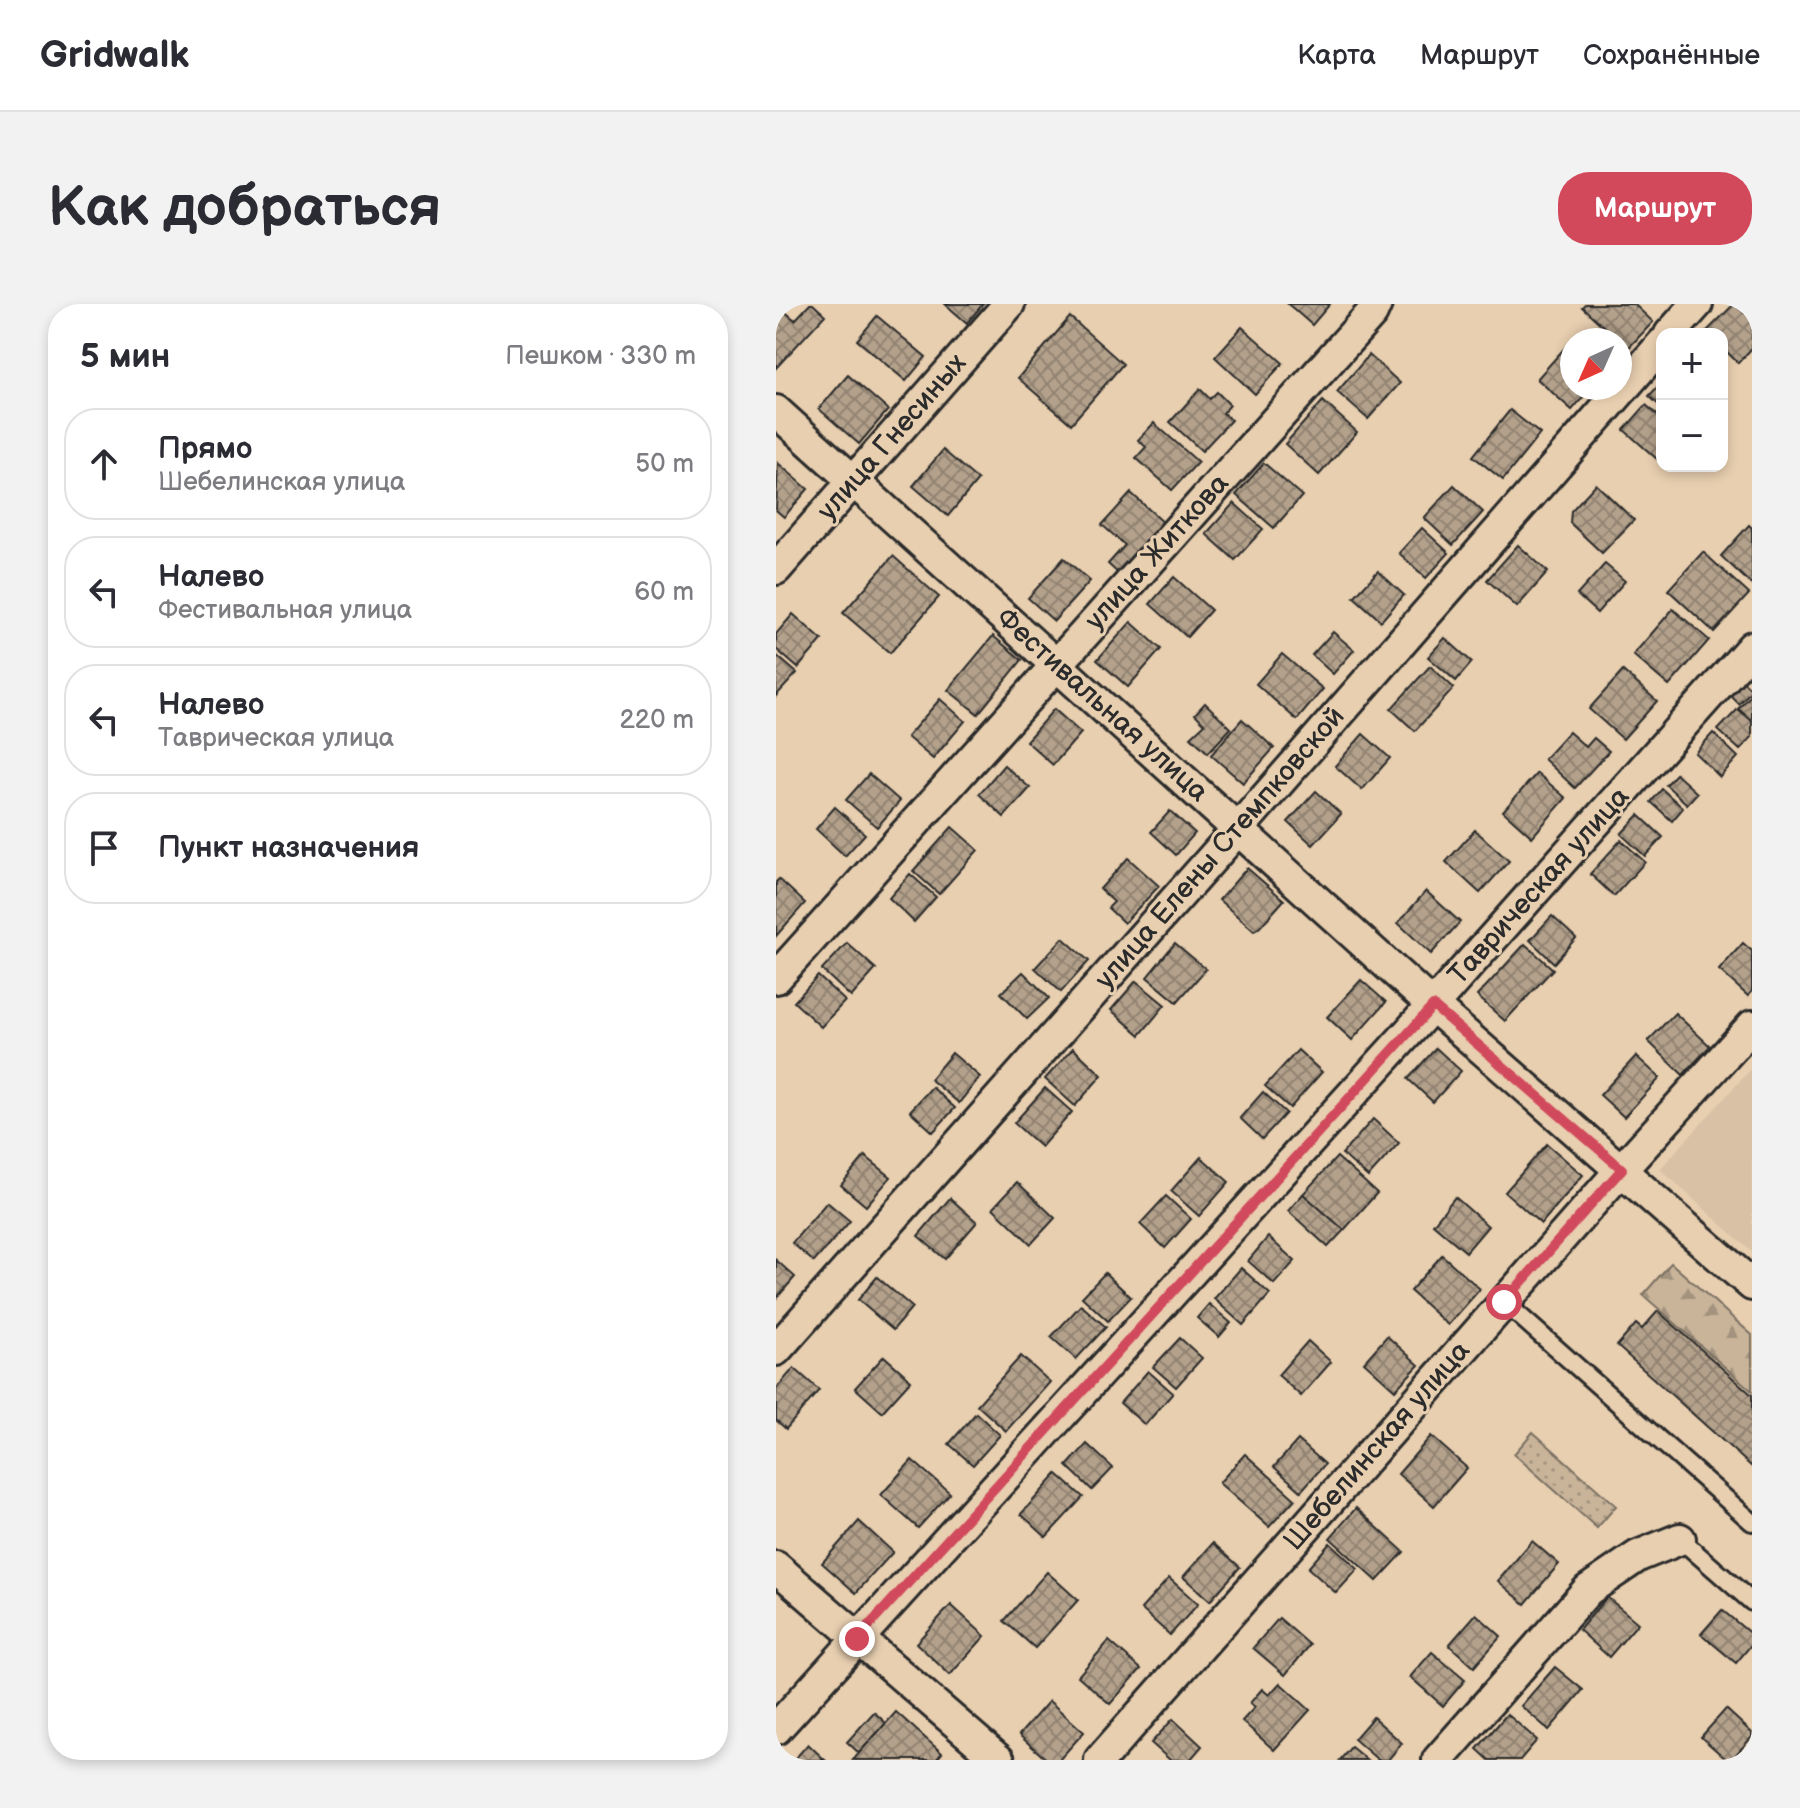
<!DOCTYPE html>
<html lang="ru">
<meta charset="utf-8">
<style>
:root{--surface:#fff;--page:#f2f2f3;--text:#2b2b33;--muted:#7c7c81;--line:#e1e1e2;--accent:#d1495b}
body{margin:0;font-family:"Balsamiq Sans",sans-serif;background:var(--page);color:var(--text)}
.controls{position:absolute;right:24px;top:24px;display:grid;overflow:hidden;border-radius:16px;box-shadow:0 4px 12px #0003}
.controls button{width:72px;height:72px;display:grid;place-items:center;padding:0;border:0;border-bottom:2px solid var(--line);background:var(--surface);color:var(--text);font:40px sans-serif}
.compass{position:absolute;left:784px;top:24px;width:72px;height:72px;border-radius:50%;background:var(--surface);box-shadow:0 4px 12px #0003;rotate:225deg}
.stop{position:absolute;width:24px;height:24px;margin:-18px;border:6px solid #d1495b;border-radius:50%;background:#fff}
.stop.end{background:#d1495b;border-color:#fff;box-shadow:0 2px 8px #0008}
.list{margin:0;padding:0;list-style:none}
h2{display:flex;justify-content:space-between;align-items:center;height:104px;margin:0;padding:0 32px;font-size:34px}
h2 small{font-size:26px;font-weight:400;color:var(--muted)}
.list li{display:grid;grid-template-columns:52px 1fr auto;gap:24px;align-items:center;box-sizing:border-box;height:112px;margin:0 16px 16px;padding:0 16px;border:2px solid var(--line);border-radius:32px}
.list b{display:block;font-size:30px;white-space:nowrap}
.list p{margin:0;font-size:26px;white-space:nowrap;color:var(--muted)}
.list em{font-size:26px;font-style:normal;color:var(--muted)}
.icon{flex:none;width:44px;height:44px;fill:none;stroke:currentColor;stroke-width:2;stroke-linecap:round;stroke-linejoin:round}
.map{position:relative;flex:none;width:976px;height:1456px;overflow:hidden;border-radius:32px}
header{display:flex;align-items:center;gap:48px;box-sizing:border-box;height:112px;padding:0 40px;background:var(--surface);border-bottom:2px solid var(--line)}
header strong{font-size:38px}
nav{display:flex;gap:44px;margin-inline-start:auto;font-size:28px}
.intro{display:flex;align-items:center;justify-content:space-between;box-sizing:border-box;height:192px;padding:0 48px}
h1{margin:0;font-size:56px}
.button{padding:20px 36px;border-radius:32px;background:var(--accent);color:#fff;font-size:28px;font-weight:700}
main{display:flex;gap:48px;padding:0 48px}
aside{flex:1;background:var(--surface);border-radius:32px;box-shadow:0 4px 12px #0003}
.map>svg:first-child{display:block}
</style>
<header>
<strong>Gridwalk</strong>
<nav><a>Карта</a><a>Маршрут</a><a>Сохранённые</a></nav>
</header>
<div class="intro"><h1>Как добраться</h1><a class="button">Маршрут</a></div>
<main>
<aside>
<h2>5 мин<small>Пешком · 330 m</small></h2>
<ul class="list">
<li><svg class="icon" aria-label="ahead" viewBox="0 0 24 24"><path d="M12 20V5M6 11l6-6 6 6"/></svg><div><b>Прямо</b><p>Шебелинская улица</p></div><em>50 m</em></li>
<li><svg class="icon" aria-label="left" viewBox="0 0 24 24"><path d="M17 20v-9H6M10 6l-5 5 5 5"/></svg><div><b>Налево</b><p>Фестивальная улица</p></div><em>60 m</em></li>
<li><svg class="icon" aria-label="left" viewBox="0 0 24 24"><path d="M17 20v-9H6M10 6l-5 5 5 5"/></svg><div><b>Налево</b><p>Таврическая улица</p></div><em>220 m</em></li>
<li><svg class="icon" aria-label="arrive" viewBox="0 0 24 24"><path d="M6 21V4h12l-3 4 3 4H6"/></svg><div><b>Пункт назначения</b></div></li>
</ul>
</aside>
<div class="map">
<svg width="976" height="1456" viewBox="0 0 976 1456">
<defs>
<pattern id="forest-firs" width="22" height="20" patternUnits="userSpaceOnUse" patternTransform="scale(2)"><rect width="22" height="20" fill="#c9b49a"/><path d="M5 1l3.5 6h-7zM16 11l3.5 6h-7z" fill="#a3937e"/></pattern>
<pattern id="park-dots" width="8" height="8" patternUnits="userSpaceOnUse" patternTransform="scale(2)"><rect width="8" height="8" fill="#c9b49a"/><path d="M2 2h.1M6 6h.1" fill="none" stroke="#a3937e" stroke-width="1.8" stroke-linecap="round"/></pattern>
<pattern id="building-cross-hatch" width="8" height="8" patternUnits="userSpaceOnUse" patternTransform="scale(2)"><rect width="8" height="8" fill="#b3a18b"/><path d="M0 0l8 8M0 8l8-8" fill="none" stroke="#928372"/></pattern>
</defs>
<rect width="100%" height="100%" fill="#e8cfb0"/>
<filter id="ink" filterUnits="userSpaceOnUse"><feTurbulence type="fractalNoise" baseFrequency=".0125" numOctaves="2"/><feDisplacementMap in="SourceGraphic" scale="16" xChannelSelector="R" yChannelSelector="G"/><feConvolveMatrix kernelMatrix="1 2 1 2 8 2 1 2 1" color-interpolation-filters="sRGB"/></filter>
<g filter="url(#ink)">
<!-- built -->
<polygon fill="#d8c1a5" points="976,764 976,948 884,865"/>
<!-- forest -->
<polygon fill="url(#forest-firs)" stroke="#7a7062" stroke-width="2" points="895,959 976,1031 976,1087 867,991"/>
<!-- park -->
<polygon fill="url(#park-dots)" stroke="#7a7062" stroke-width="2" points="757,1128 840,1202 821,1224 738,1150"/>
<!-- building -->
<g fill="url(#building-cross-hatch)" stroke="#2b2b2b" stroke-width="2">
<polygon points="0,0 19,16 34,0 37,0 49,11 0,64"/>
<polygon points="169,0 207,0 191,19"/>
<polygon points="512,0 554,0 536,21"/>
<polygon points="809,0 858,0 877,18 844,53 844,36 820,36 817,34 828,23 806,3"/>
<polygon points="958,0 976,15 976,44 962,59 946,43 946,30 930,28"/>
<polygon points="101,12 150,53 130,77 81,36"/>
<polygon points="294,13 347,60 295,120 242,74"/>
<polygon points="466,23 507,59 479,90 439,53"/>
<polygon points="794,38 796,84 815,84 796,106 761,75"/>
<polygon points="593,51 624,79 592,115 561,88"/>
<polygon points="72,71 112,106 83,140 43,105"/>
<polygon points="886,78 886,104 873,92"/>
<polygon points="424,85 434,95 441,88 454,101 447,109 455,116 426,147 394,118"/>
<polygon points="547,97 581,128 543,171 509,140"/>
<polygon points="870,101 886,115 886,149 881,155 848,126"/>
<polygon points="734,106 764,130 727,176 697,152"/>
<polygon points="378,119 422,158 396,186 360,154 370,143 362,136"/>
<polygon points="167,146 202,176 172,212 137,182"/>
<polygon points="2,159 32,185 8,213 0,206"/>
<polygon points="488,159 526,192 498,224 460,191"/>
<polygon points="820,180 858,216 826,249 794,219 795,207"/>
<polygon points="678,181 707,208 677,241 648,214"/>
<polygon points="355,189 389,220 344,271 332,260 349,241 326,221"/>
<polygon points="458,199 487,225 459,256 430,230"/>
<polygon points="973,221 976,224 976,281 945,252"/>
<polygon points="646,224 673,249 650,274 623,249"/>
<polygon points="742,241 772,268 741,303 711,276"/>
<polygon points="927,248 973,290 938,328 892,286"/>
<polygon points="117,252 163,293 114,349 67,309"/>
<polygon points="288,254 314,277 278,317 252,294"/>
<polygon points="829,260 849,277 821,309 801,291"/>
<polygon points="602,267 628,291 605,317 578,293"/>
<polygon points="398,273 435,306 411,333 374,300"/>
<polygon points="897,305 933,336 893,382 857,351"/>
<polygon points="17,310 46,336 22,364 0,345 0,330"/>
<polygon points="355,318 385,345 352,383 321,356"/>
<polygon points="557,328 578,346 557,370 536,351"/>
<polygon points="217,332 246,356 202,410 172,386"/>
<polygon points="669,334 696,358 680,377 652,353"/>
<polygon points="506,350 547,385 521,416 480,380"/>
<polygon points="0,351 21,369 0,392"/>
<polygon points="654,362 678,384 639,427 615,405"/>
<polygon points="847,367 881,397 847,435 813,405"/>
<polygon points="964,374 976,386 963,400 951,388"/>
<polygon points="976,390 976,417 962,405"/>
<polygon points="164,395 189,417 157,455 131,433"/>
<polygon points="429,399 455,424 432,449 415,433 429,420 419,410"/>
<polygon points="278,405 305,429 277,461 250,437"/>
<polygon points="962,405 976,417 976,433 964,446 942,426"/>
<polygon points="466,415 498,444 467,479 435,451"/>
<polygon points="793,428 810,443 818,434 833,447 799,484 768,455"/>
<polygon points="937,429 962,453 944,473 919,449"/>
<polygon points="587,430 614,454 586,486 559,462"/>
<polygon points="228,461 254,484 228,513 203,490"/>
<polygon points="761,469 790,494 756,533 727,507"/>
<polygon points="93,470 124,497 101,523 70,496"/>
<polygon points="900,470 921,489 911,500 890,481"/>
<polygon points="886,485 907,504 896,517 875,498"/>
<polygon points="540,487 565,510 537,541 512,518"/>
<polygon points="59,503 89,530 69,552 40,525"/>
<polygon points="394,507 419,529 400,551 375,528"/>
<polygon points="863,511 887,533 869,552 845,530"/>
<polygon points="176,523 202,546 163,590 137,567"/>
<polygon points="699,526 733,557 704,589 670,558"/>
<polygon points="845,536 869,558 838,592 814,570"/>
<polygon points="352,554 383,582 348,619 332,604 338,598 324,585"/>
<polygon points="471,564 508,596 484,623 478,627 443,596"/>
<polygon points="134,570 160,593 138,618 113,594"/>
<polygon points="3,575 29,599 0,632 0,578"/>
<polygon points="650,587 684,618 655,650 622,619"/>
<polygon points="776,612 800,634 778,659 754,636"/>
<polygon points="287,634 313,657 285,688 259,664"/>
<polygon points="71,639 100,665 75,693 46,666"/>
<polygon points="399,639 430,665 401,698 371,673"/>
<polygon points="967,639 976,647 976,687 972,692 943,666"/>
<polygon points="749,640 777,665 729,717 701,692"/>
<polygon points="247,668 273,694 251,715 225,689"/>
<polygon points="42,672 69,697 45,723 18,698"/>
<polygon points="585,676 610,698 576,736 551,713"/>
<polygon points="360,677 389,701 364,731 335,706"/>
<polygon points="899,709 934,742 907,771 872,737"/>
<polygon points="297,744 326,771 299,802 269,775"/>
<polygon points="660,744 685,767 657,798 632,775"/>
<polygon points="522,746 546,768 514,804 489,782"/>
<polygon points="176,749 204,773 183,799 154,775"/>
<polygon points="860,752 884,774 848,813 824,791"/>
<polygon points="156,783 179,804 157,828 134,807"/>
<polygon points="269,784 296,808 265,843 238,819"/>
<polygon points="487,788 510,809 486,835 464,814"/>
<polygon points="597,815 623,839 592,873 566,850"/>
<polygon points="771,840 807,871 765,920 729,888"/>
<polygon points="89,852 115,873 90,902 65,881"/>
<polygon points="425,853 453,878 423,912 395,887"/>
<polygon points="561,853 601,889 568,926 527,890"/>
<polygon points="241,878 279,914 255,940 217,904"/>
<polygon points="527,890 568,926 552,943 512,907"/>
<polygon points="390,892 415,915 389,944 364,920"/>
<polygon points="679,893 712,922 690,948 657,920"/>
<polygon points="174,894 201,918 169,955 142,932"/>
<polygon points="51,898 74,917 38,958 16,939"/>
<polygon points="492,933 519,957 498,980 472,957"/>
<polygon points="666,951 704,985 672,1021 634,987"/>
<polygon points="0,956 19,973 0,995"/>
<polygon points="465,964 494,990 467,1021 438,995"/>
<polygon points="329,969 355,993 332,1017 306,993"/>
<polygon points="101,973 136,1003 117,1026 82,996"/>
<polygon points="433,1000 455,1019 443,1033 421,1014"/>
<polygon points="305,1001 330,1023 300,1055 275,1033"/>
<polygon points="882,1007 976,1091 976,1163 841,1042 860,1020 866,1025"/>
<polygon points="611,1032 643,1061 619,1086 588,1058"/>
<polygon points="404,1034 426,1054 400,1083 377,1063"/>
<polygon points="532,1037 555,1058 525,1092 502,1071"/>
<polygon points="108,1052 135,1076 106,1108 79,1084"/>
<polygon points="245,1052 274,1078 230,1127 201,1101"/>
<polygon points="18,1064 43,1086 10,1125 0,1116 0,1085"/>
<polygon points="372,1067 397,1089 369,1121 344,1099"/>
<polygon points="200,1109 224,1131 197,1161 173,1140"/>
<polygon points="655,1132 691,1164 658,1202 622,1170"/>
<polygon points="522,1136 549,1160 525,1187 498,1163"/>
<polygon points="311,1140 337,1164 316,1186 291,1162"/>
<polygon points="469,1150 519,1195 493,1223 443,1179"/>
<polygon points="136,1156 174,1189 142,1224 105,1191"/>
<polygon points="281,1170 307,1193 270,1233 245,1210"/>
<polygon points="580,1204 628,1248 601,1277 554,1234"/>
<polygon points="83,1217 117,1248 80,1289 46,1259"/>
<polygon points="756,1237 783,1260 749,1300 722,1277"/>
<polygon points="437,1239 464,1263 434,1297 407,1273"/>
<polygon points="554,1239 582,1265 560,1289 532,1264"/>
<polygon points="271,1268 302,1296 259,1344 228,1317"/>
<polygon points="393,1274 422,1300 394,1331 365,1305"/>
<polygon points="831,1293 862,1319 833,1353 803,1326"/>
<polygon points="175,1301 209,1332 174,1371 140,1339"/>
<polygon points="946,1306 976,1331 976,1340 960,1359 925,1330"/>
<polygon points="700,1310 725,1332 698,1363 673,1341"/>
<polygon points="503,1314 534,1341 509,1371 477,1344"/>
<polygon points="333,1337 365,1365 334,1400 302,1372"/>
<polygon points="656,1348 689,1376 667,1402 634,1373"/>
<polygon points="779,1363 807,1386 773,1426 745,1402"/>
<polygon points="504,1379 534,1406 498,1446 466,1417 479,1403 474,1399 486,1385 493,1391"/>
<polygon points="273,1397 308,1428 283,1456 271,1456 243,1431"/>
<polygon points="950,1405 976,1429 976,1433 955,1456 951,1456 925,1433"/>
<polygon points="98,1408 110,1419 83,1449 71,1438"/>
<polygon points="120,1408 166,1449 160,1456 77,1456"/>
<polygon points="731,1410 761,1436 744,1456 713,1456 701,1445"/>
<polygon points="597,1413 626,1439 612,1456 602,1456 578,1435"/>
<polygon points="397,1415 426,1442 414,1456 394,1456 375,1439"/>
<polygon points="32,1440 49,1456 18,1456"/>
<polygon points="575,1443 591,1456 564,1456"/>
</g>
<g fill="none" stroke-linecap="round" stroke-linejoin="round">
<!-- service casing -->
<g stroke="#2b2b2b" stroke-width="22">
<g id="service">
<polyline points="728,998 976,1218"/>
<polyline points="904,1235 976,1298"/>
</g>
</g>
<!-- minor casing -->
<g stroke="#2b2b2b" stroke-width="36">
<g id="minor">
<polyline points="894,30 921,0"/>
<polyline points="0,107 657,702 976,981"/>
<polyline points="0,265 233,0"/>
<polyline points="0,674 596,9 600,0"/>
<polyline points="0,1046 463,524 886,40"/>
<polyline points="0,1263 223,1456"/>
<polyline points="0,1425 631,730 976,343"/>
<polyline points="324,1456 846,865 976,722"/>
<polyline points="662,1456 812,1286 862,1252 904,1235"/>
</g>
</g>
<!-- service -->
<use href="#service" stroke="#e8cfb0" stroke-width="16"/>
<!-- minor -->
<use href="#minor" stroke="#e8cfb0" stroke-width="30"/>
</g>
</g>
<g fill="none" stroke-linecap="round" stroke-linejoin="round" filter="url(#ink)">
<!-- route -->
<polyline stroke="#d1495b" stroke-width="10" points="81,1335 657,702 846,865 728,998"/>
</g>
<g text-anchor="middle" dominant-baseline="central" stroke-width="6" stroke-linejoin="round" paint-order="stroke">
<!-- street labels -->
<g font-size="28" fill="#2b2b2b" stroke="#e8cfb0">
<text transform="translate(116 133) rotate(-49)">улица Гнесиных</text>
<text transform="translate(381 248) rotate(-48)">улица Житкова</text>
<text transform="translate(326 401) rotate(42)">Фестивальная улица</text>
<text transform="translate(444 544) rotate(-49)">улица Елены Стемпковской</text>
<text transform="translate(763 582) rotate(-48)">Таврическая улица</text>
<text transform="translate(601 1142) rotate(-49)">Шебелинская улица</text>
</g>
</g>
</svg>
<div class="controls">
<button>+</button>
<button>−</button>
</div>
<svg class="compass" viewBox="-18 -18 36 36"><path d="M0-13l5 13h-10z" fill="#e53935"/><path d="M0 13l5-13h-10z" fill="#7c7c81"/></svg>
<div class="stop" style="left:728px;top:998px"></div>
<div class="stop end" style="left:81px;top:1335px"></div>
</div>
</main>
